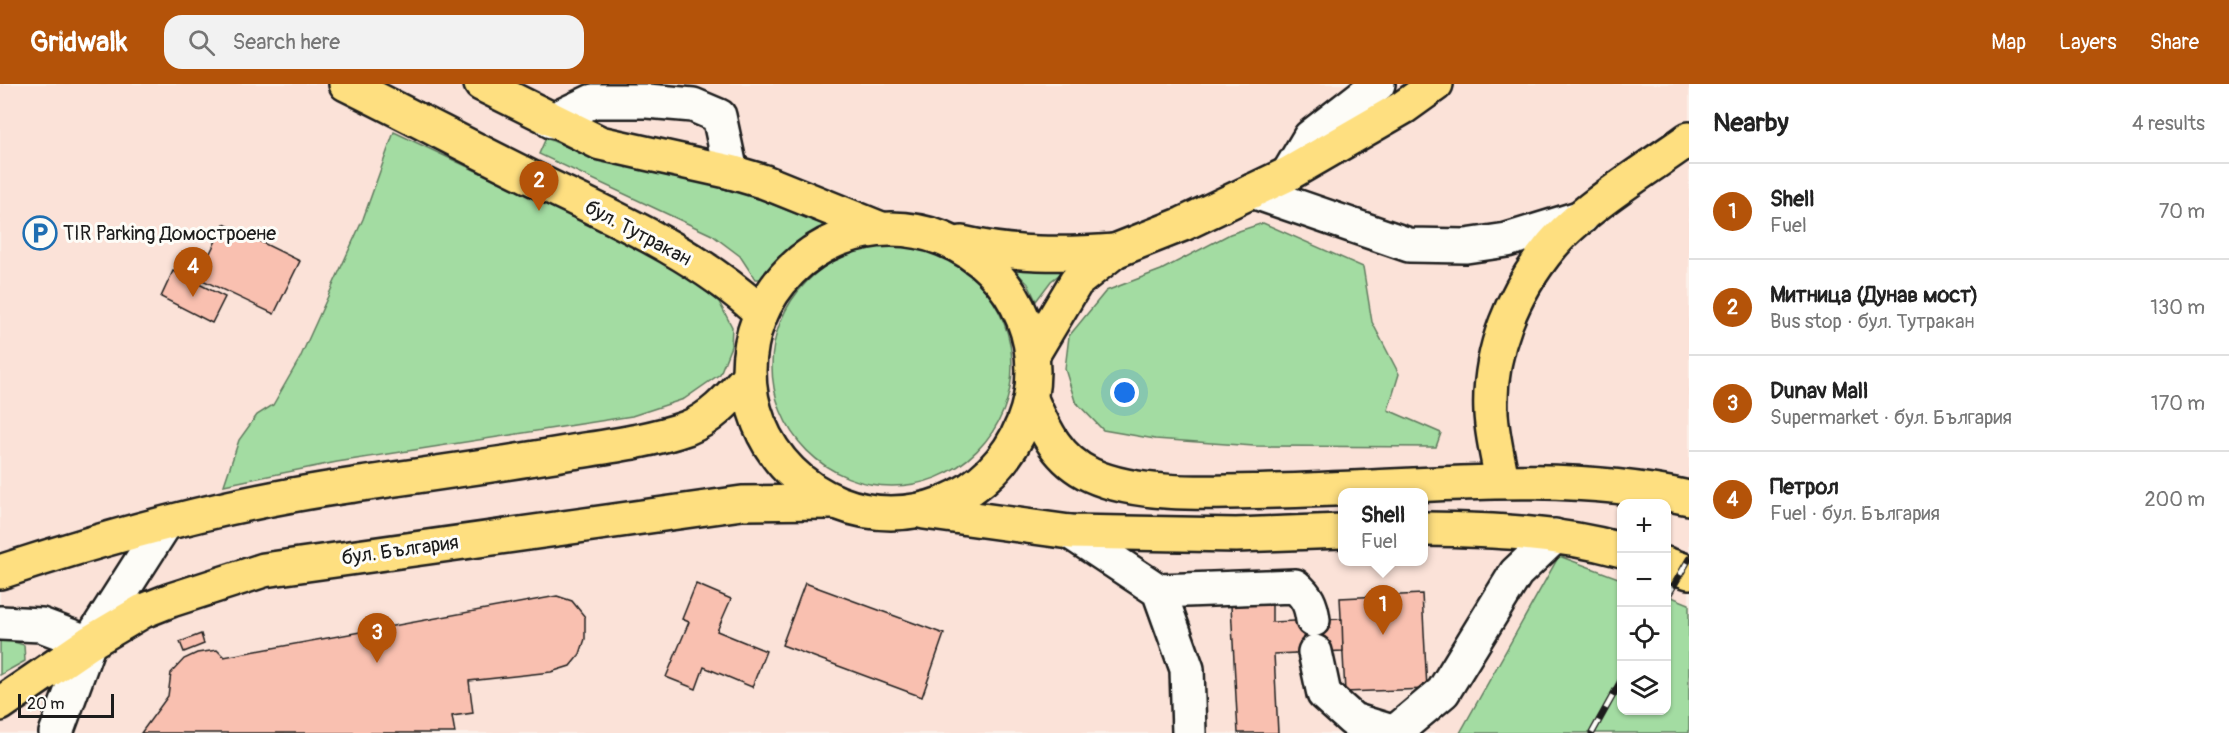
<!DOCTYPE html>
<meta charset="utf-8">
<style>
:root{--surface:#fff;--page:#f2f2f2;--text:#222;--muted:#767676;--line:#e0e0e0;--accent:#b45309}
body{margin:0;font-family:Pangolin,sans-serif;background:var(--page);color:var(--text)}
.controls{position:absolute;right:18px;bottom:18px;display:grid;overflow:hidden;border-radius:12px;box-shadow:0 2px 4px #0004}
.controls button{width:54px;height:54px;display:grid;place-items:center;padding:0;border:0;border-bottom:2px solid var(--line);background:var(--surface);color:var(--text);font:30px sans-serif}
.scale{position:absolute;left:18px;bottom:15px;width:96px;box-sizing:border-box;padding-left:6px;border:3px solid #1c1c1c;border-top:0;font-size:16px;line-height:21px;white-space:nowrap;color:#1c1c1c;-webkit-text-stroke:4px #fdfcf7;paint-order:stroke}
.you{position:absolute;left:1125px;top:309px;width:21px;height:21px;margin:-15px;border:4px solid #fff;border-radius:50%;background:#1a73e8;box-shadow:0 0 0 9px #1a73e833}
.badge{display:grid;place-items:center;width:39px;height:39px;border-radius:50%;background:var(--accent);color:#fff;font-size:20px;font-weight:700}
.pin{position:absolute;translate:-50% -50px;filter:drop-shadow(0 2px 3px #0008)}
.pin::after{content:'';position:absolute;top:32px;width:21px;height:18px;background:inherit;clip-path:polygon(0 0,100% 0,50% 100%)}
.popup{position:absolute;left:1338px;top:404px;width:90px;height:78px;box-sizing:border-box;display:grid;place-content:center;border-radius:12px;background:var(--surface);filter:drop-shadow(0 2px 4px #0005);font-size:20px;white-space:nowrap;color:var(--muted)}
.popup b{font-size:22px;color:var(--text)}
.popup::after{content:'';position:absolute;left:50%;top:100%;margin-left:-12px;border:12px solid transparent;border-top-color:var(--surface)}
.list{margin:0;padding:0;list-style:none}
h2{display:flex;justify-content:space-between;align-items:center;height:78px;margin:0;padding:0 24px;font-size:26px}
h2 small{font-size:20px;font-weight:400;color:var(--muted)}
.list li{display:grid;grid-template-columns:39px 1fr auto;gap:18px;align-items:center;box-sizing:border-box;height:96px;padding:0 24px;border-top:2px solid var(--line)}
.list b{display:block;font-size:22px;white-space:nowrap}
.list p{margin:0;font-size:20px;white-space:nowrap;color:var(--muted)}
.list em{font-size:20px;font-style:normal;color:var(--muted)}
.icon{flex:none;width:33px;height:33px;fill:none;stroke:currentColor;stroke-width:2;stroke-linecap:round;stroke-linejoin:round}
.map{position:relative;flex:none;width:1689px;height:649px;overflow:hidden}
header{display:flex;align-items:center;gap:36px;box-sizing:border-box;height:84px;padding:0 30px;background:var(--accent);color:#fff}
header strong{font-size:28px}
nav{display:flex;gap:33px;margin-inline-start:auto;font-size:21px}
.search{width:420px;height:54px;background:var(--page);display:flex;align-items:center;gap:15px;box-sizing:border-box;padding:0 21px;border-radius:18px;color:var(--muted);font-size:22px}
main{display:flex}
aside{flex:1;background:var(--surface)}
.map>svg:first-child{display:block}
</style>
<header>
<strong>Gridwalk</strong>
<div class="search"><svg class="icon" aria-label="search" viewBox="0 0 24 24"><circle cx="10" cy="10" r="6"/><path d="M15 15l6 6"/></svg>Search here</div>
<nav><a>Map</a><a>Layers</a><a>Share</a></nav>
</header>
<main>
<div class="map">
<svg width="1689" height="649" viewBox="0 0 1689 649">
<rect width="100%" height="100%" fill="#fcf0e9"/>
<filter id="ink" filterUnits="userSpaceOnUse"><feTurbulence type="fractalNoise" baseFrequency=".0167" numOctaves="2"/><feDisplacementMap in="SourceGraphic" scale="12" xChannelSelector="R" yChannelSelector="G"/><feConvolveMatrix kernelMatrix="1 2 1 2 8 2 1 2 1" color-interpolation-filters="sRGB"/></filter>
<g filter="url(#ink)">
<!-- built -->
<path fill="#fbe2d8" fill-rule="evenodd" d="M0,0H1689V649H0ZM1342,408H1424V478H1342ZM1622,420H1666V626H1622Z"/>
<!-- green -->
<g fill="#a3dca2" stroke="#607c5f" stroke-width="1.5">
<polygon points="394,48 618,154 687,191 719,218 732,243 731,262 720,290 684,315 632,332 337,378 224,401 239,356 257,331 273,321 300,274 363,135"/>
<polygon points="546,54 600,77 685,86 822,140 821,148 791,165 761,195 755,195 740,172 712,151 539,70"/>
<polygon points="1263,139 1363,183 1372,238 1399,290 1388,326 1441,349 1436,363 1254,362 1155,355 1103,346 1075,317 1065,285 1069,252 1106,207 1161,186 1230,150"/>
<circle cx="892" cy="282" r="120"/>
<polygon points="1006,178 1073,180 1051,197 1036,217 1028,200"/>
<polygon points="1559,472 1621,495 1622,626 1666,626 1667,511 1689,520 1689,649 1460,649"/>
<polygon points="0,554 24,561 25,577 0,591"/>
</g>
<!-- building -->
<g fill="#f9c0b0" stroke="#1c1c1c" stroke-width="1.5">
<polygon points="224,140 300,177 274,230 198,194"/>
<polygon points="173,187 225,213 212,239 161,213"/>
<polygon points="805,499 944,550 922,613 782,561"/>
<polygon points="696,500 731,515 717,547 766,567 752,603 704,583 696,605 666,593 689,538 682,535"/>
<polygon points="1422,510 1427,605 1345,608 1340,514"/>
<polygon points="557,512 572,517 585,533 585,555 580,570 570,582 551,588 469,597 473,629 452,632 455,649 141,649 168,612 171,589 184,575 197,569 217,566 224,573"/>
<polygon points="1272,520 1272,538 1342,535 1343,567 1274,570 1278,649 1238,649 1231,522"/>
<polygon points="201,550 204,560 184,568 180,558"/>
</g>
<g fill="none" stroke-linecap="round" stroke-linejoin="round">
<!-- minor casing -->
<g stroke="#1c1c1c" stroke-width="38">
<g id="minor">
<polyline points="551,37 593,17 647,17 693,21 719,32 731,88"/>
<polyline points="1288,90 1310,53 1378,0"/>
<polyline points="1252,107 1409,161 1466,162 1507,156 1582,133"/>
<polyline points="1070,448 1159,507 1187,585 1189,649"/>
<path d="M1159,507L1295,502C1307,512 1311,520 1313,536"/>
<polyline points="0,539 41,541 89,559"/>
<polyline points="1315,568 1324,610 1353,636 1395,649"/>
<polyline points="56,649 89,559 165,440"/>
<polyline points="1394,649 1443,608 1516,489 1555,452"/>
</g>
</g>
<!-- major casing -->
<g stroke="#1c1c1c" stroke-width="38">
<g id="major">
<path d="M346,0C409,31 471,64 534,95C612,133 697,169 761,229"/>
<polyline points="481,0 600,59 731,88 765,98 879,144"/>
</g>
</g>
<!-- highway casing -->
<g stroke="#1c1c1c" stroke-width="38">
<g id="highway">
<circle cx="891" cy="287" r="142"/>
<path d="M962,159C1014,171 1062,171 1115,167"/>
<polyline points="1033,270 1076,198 1115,167 1183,140 1288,90 1404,23 1436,0"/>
<path d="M1031,315C1045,347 1058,376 1091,391C1141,414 1221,408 1276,407C1414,404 1552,384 1689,414"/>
<path d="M1502,396C1498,374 1492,351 1491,329C1488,267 1513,208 1552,161C1583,124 1649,84 1689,55"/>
<polyline points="924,428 1070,448 1236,451 1342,447"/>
<path d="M1424,445C1491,446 1556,448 1622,466"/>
<polyline points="1666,480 1689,488"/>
<path d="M0,488C112,451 230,419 347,402C422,391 497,381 572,368C610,362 650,357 687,344C713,334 731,312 749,292"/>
<polyline points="0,620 89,559 143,527 171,516 264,486 742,419 833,418"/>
</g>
</g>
<!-- minor -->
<use href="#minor" stroke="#fdfcf7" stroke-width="33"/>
<!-- major -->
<use href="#major" stroke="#fedf80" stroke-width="33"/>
<!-- highway -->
<use href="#highway" stroke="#fedf80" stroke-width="33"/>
<!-- rail casing -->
<g stroke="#1c1c1c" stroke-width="7">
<g id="rail">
<polyline points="1666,515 1689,475"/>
<polyline points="1592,649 1622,595"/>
</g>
</g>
<!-- rail -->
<use href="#rail" stroke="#fdfcf7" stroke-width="4.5" stroke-dasharray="14" stroke-linecap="butt"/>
</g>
</g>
<!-- icons -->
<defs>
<g id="parking-ring" transform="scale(1.725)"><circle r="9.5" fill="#fdfcf7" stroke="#1f6fb2" stroke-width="1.5"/><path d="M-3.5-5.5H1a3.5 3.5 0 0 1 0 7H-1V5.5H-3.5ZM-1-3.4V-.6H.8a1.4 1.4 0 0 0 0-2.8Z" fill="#1f6fb2"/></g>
</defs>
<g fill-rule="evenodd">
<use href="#parking-ring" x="40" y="149"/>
</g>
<g text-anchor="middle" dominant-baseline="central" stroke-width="6" stroke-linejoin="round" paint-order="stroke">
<!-- poi labels -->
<g font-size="20" fill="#1c1c1c" stroke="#fdfcf7" text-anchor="start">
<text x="63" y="149">TIR Parking Домостроене</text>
</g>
<!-- street labels -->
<g font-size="20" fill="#1c1c1c" stroke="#fdfcf7">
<text transform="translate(638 149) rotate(28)">бул. Тутракан</text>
<text transform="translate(400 466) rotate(-8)">бул. България</text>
</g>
</g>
</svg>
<div class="controls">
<button>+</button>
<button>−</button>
<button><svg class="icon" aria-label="locate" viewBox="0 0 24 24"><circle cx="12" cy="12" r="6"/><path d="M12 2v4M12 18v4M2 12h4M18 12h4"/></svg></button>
<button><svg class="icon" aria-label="layers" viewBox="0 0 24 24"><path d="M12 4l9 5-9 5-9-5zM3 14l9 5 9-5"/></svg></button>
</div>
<div class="scale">20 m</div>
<div class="you"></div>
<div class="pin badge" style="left:1383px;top:551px">1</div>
<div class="popup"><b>Shell</b>Fuel</div>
<div class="pin badge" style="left:539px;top:127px">2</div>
<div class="pin badge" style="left:377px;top:579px">3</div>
<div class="pin badge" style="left:193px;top:213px">4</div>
</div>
<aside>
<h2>Nearby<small>4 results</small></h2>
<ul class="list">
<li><span class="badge">1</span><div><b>Shell</b><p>Fuel</p></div><em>70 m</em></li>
<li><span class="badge">2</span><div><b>Митница (Дунав мост)</b><p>Bus stop · бул. Тутракан</p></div><em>130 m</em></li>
<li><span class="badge">3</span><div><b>Dunav Mall</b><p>Supermarket · бул. България</p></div><em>170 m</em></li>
<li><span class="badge">4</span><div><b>Петрол</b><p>Fuel · бул. България</p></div><em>200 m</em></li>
</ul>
</aside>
</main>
